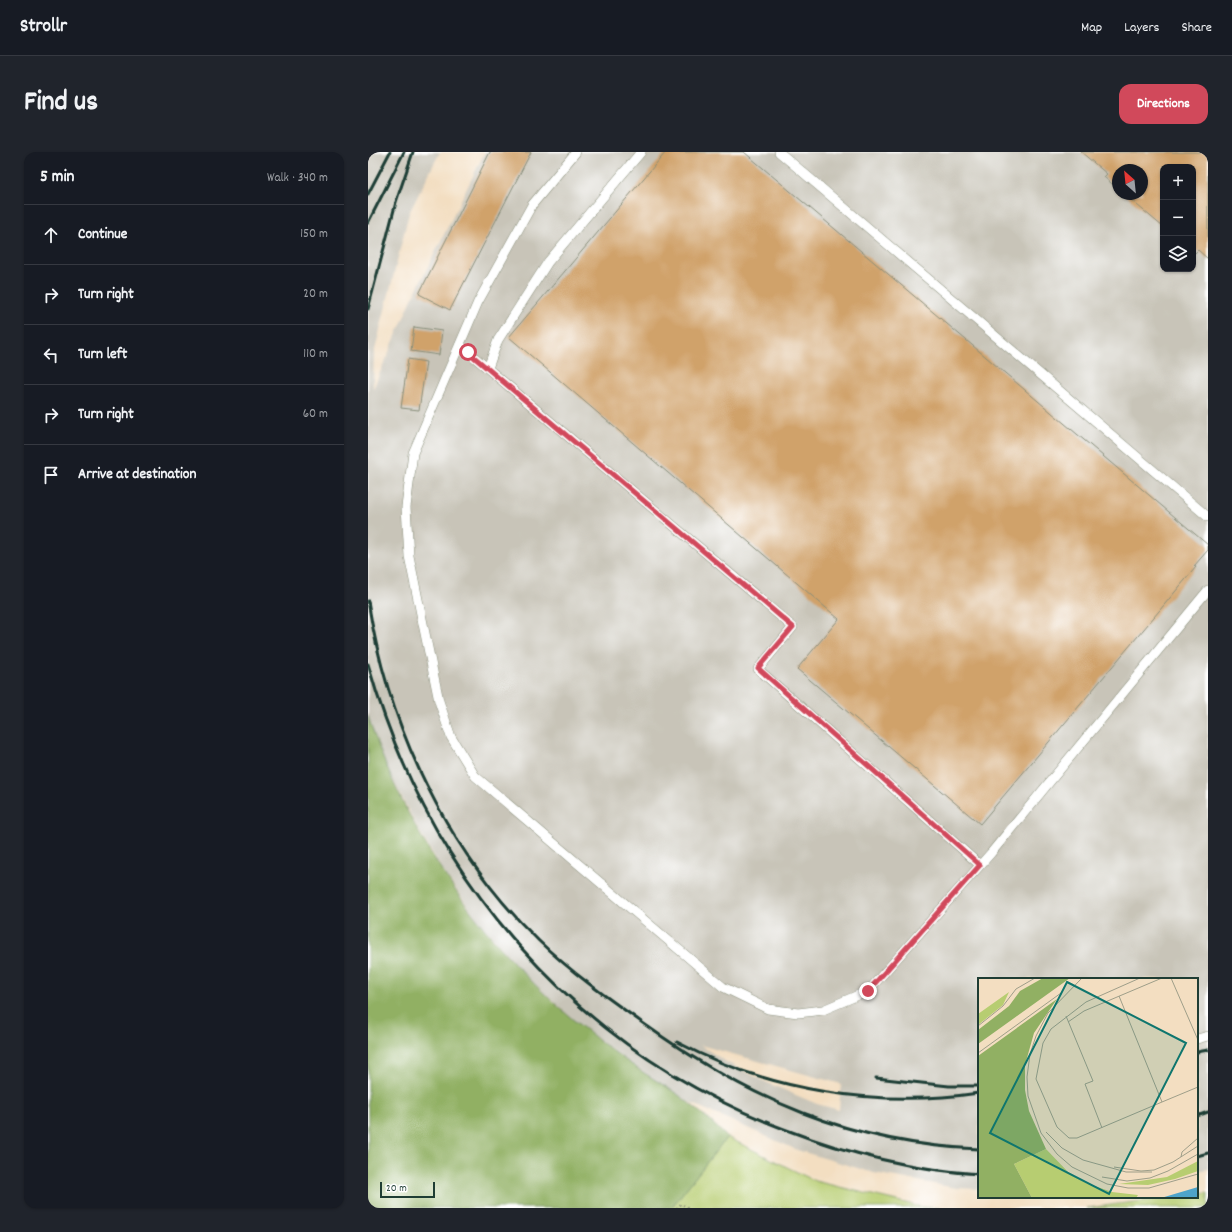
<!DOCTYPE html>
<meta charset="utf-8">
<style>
:root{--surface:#171b24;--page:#20242c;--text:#f1f3f6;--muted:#9ea1a6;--line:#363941;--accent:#d1495b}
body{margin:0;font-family:Dekko,sans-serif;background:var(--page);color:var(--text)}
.controls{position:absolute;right:12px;top:12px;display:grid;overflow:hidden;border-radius:8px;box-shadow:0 1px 3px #0004}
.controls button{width:36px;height:36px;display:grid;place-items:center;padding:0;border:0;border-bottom:1px solid var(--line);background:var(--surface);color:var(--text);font:20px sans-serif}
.compass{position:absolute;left:744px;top:12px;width:36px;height:36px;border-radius:50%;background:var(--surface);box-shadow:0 1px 3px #0004;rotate:333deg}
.scale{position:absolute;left:12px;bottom:10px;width:55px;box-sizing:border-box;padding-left:4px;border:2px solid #1f3d34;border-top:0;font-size:11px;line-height:14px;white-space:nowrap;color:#1f3d34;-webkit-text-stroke:3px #fff;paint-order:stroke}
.stop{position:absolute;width:12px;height:12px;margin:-9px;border:3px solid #d1495b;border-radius:50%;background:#fff}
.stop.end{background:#d1495b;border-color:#fff;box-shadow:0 1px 4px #0008}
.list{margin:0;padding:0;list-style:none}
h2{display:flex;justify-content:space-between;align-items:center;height:52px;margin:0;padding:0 16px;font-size:17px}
h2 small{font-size:13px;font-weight:400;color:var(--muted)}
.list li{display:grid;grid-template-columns:26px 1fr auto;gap:12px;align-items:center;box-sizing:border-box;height:60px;padding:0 16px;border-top:1px solid var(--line)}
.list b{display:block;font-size:15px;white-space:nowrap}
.list em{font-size:13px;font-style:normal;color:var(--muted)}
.icon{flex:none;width:22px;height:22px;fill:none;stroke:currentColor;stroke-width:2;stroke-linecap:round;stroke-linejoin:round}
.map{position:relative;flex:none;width:840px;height:1056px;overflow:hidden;border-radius:12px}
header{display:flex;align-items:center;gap:24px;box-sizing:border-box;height:56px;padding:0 20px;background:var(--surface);border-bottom:1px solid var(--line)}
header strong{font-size:19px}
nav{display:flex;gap:22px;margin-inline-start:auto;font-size:14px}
.intro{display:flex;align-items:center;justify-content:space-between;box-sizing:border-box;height:96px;padding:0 24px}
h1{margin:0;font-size:28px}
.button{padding:10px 18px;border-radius:12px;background:var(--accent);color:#fff;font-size:14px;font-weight:700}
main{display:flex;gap:24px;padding:0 24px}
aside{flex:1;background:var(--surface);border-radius:12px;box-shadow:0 1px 3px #0004}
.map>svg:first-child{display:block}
</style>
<header>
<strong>Strollr</strong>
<nav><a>Map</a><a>Layers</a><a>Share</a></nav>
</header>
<div class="intro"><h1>Find us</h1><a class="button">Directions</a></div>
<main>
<aside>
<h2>5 min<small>Walk · 340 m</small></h2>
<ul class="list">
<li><svg class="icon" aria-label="ahead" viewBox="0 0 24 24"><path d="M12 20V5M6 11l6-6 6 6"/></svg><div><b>Continue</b></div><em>150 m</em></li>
<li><svg class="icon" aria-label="right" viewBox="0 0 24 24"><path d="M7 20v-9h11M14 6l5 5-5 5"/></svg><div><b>Turn right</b></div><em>20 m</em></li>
<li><svg class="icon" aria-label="left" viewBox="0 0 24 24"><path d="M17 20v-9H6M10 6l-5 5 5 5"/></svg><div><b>Turn left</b></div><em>110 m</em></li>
<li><svg class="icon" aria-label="right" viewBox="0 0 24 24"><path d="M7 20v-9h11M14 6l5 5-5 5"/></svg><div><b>Turn right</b></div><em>60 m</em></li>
<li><svg class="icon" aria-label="arrive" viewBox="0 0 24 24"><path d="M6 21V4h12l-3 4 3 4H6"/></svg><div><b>Arrive at destination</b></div></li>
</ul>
</aside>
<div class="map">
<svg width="840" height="1056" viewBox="0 0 840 1056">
<rect width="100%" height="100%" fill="#fff"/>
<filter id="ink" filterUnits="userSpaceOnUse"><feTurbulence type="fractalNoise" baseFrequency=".025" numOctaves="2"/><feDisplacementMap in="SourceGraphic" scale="8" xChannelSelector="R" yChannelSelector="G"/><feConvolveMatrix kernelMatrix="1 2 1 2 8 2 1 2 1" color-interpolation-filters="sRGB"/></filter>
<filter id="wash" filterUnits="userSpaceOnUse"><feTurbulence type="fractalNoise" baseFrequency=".012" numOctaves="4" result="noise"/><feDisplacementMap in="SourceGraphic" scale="16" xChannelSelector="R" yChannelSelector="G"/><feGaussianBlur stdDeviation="0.9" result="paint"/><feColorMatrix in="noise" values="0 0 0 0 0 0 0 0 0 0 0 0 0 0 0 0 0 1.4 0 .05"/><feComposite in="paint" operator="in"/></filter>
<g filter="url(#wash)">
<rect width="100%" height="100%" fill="#f3dec1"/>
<!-- industrial -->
<path fill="#c8c4b8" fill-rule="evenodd" d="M0,0H72L41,61L6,202L5,237L43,149L117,0H840V1017L829,1019V827H611V1037L588,1036L506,1021L429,998L321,950L263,912L208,870L157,823L110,768L75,719L48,673L19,616L0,564ZM795,15H825V117H795ZM750,18H774V42H750ZM332,893L473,932L471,958L449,952L402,932L360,911Z"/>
<!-- green -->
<g fill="#b7cd71" stroke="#6b8552">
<polygon points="359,985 447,1029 554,1055 574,1056 303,1056"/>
<polygon points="840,1041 840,1056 719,1056 805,1045 829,1045 829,1042"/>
</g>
<!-- forest -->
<path fill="#91b063" stroke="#58764c" d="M0,564C37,681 114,791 208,870C226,884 244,899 263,912C282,926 303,936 321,951C334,961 347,973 359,985L303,1056H0Z"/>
<g id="blocks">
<!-- building -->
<g fill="#d0a26b">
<polygon points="122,0 163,0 82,158 51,142"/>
<polygon points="298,0 376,0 840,393 840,398 826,414 828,415 612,672 429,517 471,467 141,185"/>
<polygon points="713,0 840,0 840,107 830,98 827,101 825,100 825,15 795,15 795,75 756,42 774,42 774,18 750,18 750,37 736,25 739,22"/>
<polygon points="46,175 74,179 71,203 43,199"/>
<polygon points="40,207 58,210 51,258 33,256"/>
</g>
</g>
</g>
<g filter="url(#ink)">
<use href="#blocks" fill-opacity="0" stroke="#898e7a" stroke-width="1"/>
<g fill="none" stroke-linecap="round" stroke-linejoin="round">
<!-- lane casing -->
<g stroke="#898e7a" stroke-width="10">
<g id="lane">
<polyline points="208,0 164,53 110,150 45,301 38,355 41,404 71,549 83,585 107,624 355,835 400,857 430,861 455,858 500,839 623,701 840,438"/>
<polyline points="411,0 840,365"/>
<polyline points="92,193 425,475 390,517 612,713"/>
<polyline points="120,216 130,188 180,110 273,0"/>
<polyline points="829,887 840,884"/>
</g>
</g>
<!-- path -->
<polyline stroke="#898e7a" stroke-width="2.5" stroke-dasharray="1 3" stroke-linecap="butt" points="309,1056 313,1052 321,1056"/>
<!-- lane -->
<use href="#lane" stroke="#fff" stroke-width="9"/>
<!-- rail -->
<g stroke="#1f3d34" stroke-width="3">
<polyline points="0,42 22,0"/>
<polyline points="0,71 36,0"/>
<polyline points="0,157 28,50 45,0"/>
<path d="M0,449C20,575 79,700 171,789C204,821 241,847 279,874C379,946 485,993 611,997"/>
<path d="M0,512C60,726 207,897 416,977C478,1001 545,1018 611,1022"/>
<path d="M309,890C400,939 509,956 611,941"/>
<polyline points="829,900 840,898"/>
<polyline points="508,926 581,934 611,934"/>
<polyline points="829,964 840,960"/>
<polyline points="829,1004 840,1001"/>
</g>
</g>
</g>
<g fill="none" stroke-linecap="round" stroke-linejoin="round" filter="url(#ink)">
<!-- route -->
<polyline stroke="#d1495b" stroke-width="5" points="100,200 425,475 390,516 612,713 500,839"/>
</g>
<!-- overview -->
<g transform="translate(610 826)">
<rect width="220" height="220" fill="#f3dec1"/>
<path d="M31,14L25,27L0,47V36ZM68,171L91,195L108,205L134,214L160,217L158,220H54L36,186ZM220,183V193L197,201L170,207L141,206L189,199Z" fill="#b7cd71"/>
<path d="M65,0H92L0,66V52L31,28L42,13ZM79,21L56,55L47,87V112L51,133L68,171L36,186L54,220H0V78Z" fill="#91b063"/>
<path d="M220,209V220H183Z" fill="#4ea4ca"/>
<path fill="none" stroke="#9e9e89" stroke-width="1" d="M104,0L70,35L58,58L52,76L49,99L50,118L63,155L79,176L94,189L129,206L150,210H171L220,196M162,0L108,24L73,51L65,65L58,101L79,149L91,160H99L184,124M193,0L220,62M141,18L184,124L220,109M88,38L115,103L107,106L124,150M90,44L106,33L184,0M0,48L25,28L38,11L57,0M0,75L83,15M68,154L84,170L105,182L148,194H174M203,179L204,174L220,160M136,189L163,193L176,192L195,184L220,168M124,199L149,203L172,200L190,193L220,176"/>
<path fill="#0f766e" fill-opacity="0.15" stroke="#0f766e" stroke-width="2" d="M89,4L208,65L131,216L12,155Z"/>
<rect width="220" height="220" fill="none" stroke="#1f3d34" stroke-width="2"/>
</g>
</svg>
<div class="controls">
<button>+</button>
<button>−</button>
<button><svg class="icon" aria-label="layers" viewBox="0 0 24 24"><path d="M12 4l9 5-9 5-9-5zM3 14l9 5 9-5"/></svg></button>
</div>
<svg class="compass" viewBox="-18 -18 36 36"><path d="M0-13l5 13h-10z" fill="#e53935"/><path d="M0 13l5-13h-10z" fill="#9ea1a6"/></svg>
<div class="scale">20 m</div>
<div class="stop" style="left:100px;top:200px"></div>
<div class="stop end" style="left:500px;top:839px"></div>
</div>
</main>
